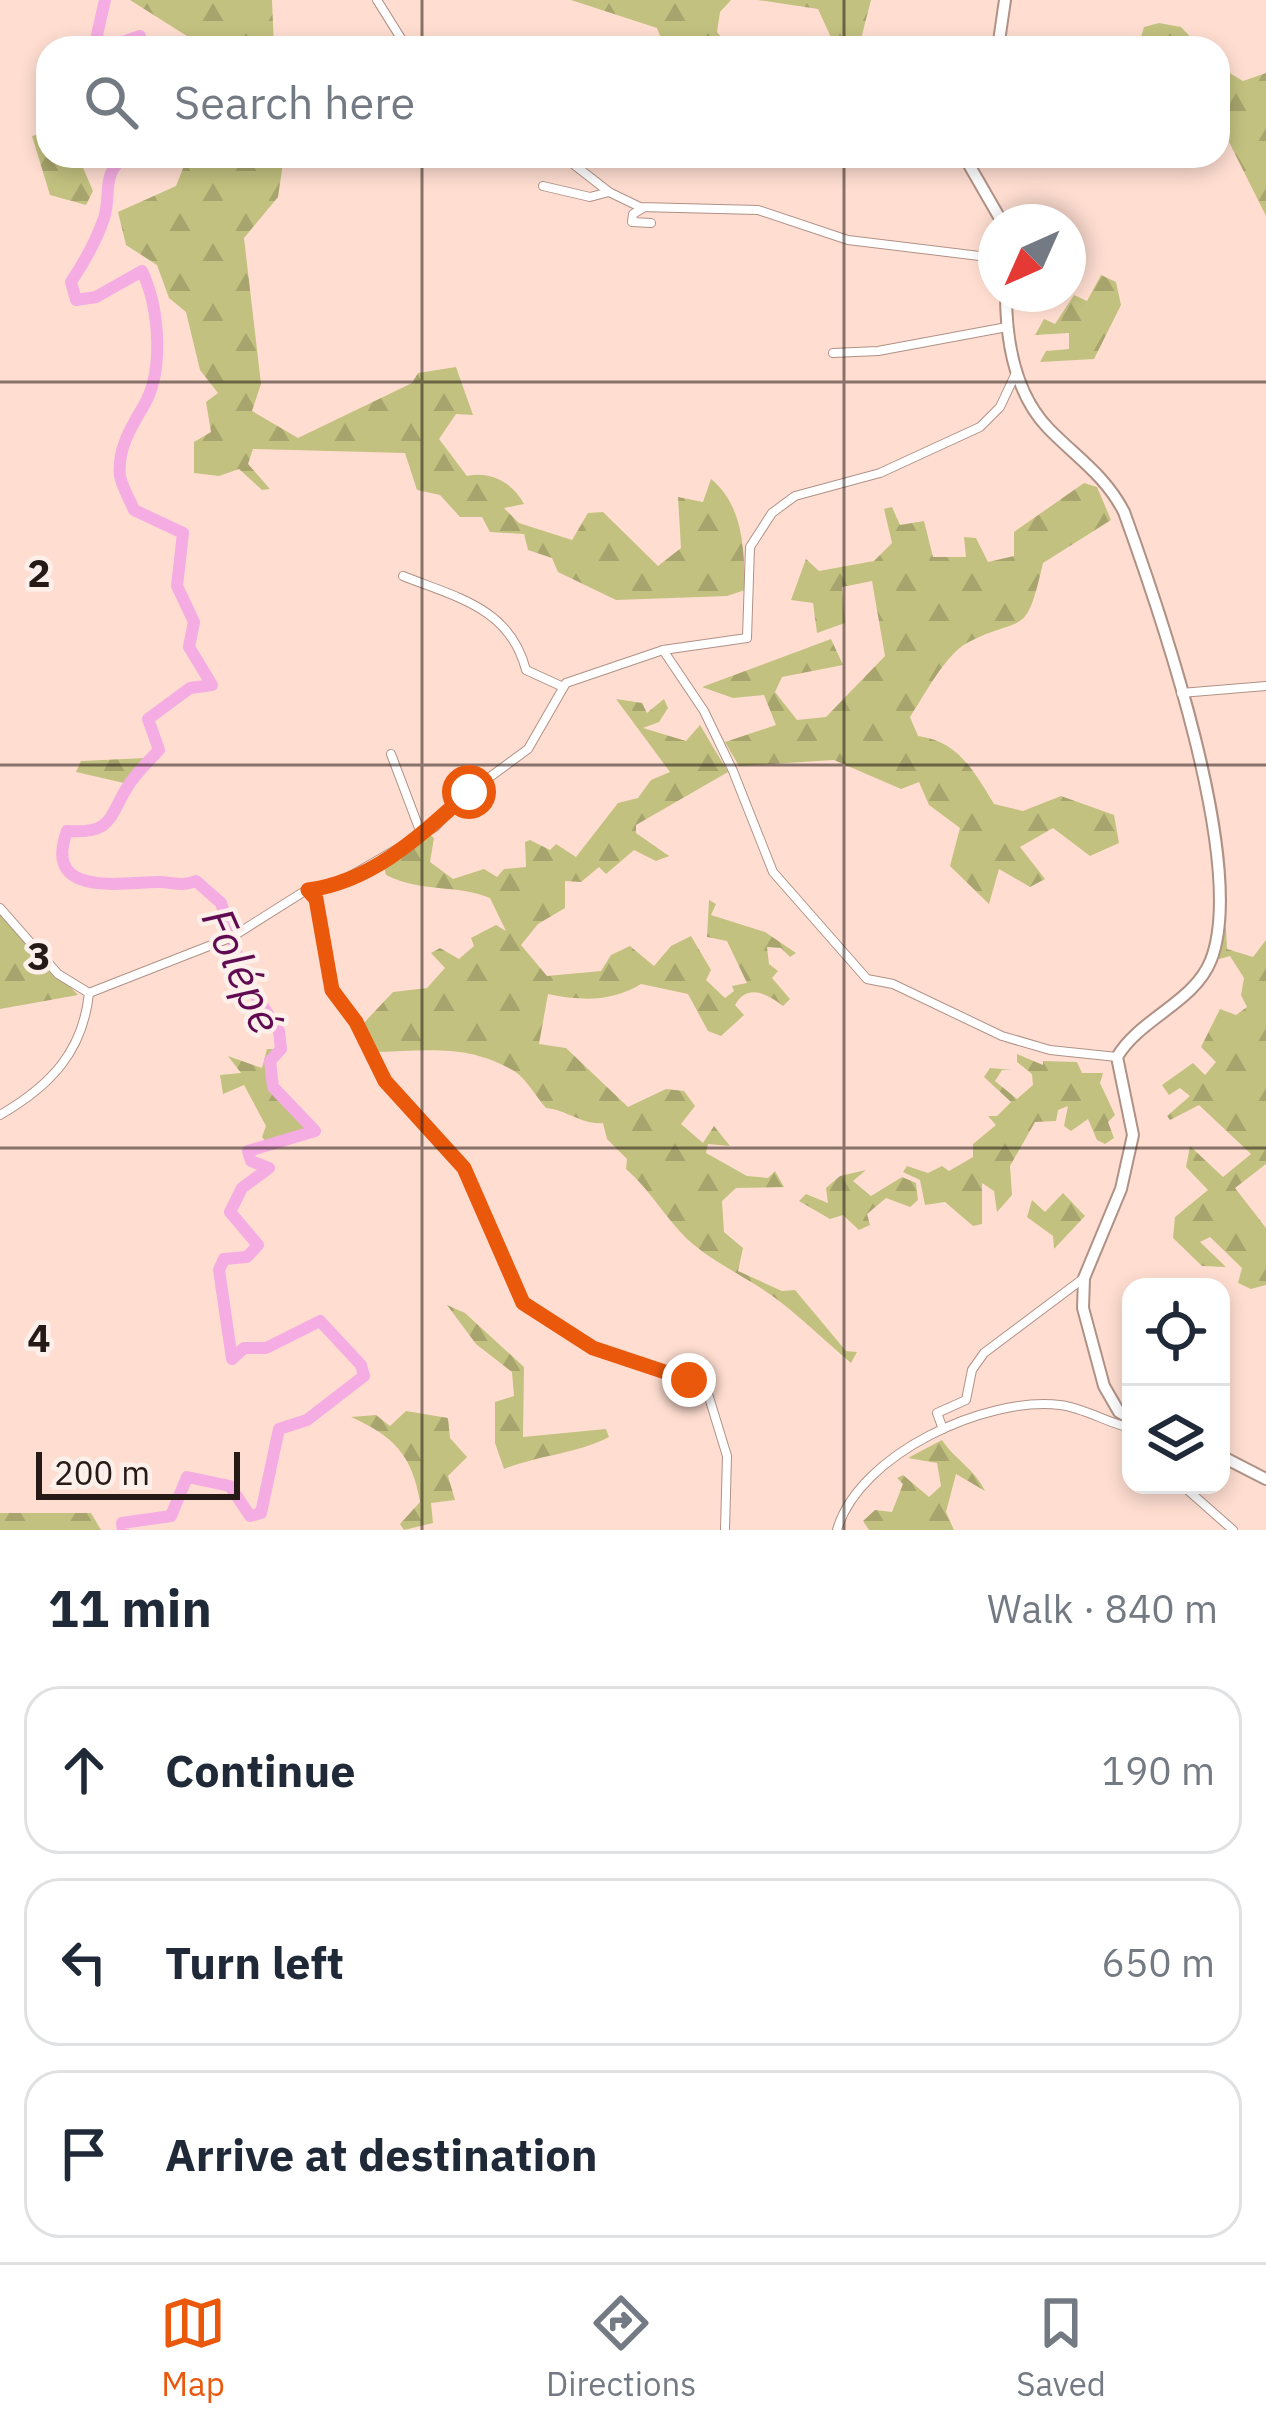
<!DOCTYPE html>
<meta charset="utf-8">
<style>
:root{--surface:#fff;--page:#f6f6f7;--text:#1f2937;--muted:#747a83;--line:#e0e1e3;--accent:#ea580c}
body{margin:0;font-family:"IBM Plex Sans",sans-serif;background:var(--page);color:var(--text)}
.controls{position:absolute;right:36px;bottom:36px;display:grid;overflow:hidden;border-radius:24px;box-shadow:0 6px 18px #0003}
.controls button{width:108px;height:108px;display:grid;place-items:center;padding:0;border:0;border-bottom:3px solid var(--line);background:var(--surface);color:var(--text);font:60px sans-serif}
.compass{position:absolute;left:978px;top:204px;width:108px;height:108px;border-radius:50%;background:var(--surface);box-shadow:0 6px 18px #0003;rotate:225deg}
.scale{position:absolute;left:36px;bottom:30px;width:204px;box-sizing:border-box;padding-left:12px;border:6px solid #261a16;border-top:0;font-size:33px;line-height:42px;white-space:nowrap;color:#261a16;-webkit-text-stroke:9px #fdf0eb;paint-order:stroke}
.stop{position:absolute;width:36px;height:36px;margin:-27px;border:9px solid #ea580c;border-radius:50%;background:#fff}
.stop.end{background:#ea580c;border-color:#fff;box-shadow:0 3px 12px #0008}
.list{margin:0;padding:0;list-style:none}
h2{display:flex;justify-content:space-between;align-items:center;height:156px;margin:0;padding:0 48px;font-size:51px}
h2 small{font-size:39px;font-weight:400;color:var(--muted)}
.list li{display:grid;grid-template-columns:78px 1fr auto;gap:36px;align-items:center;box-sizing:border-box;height:168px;margin:0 24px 24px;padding:0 24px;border:3px solid var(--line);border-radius:36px}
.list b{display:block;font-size:45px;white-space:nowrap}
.list em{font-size:39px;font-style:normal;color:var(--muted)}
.icon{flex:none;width:66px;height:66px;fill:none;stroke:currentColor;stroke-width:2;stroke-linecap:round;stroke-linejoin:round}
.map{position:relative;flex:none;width:1266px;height:1530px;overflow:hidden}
.search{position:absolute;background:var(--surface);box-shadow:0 6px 18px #0003;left:36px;right:36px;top:36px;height:132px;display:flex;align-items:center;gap:30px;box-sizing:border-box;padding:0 42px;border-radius:36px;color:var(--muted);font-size:45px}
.sheet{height:732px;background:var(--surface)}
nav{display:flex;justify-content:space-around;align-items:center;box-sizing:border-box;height:168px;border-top:3px solid var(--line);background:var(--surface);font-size:33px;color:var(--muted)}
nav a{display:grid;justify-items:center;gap:6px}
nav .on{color:var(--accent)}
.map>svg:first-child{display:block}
</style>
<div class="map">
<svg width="1266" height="1530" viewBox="0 0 1266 1530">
<defs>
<pattern id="forest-firs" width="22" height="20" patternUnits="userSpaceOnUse" patternTransform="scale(3)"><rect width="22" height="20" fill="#c2c17f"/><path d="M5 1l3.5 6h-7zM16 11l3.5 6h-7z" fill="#a7a56d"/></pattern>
</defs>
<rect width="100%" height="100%" fill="#ffded1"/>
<!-- forest -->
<g fill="url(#forest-firs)">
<polygon points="130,0 272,0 274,48 192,48 190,38"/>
<polygon points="571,0 731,0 720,12 717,32 730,48 665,48 657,28"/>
<polygon points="758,0 871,0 861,39 834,44 818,9"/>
<polygon points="1159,23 1181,27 1201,48 1138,48 1144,27"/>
<polygon points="1218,66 1243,81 1266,73 1266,216 1218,120"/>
<polygon points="48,132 48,156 78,156 93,191 86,205 50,195 32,136"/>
<path d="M188,156H284L278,197L244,238L261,384L252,411L298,438L412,383L418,373L456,367L473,415L456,414L439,439L467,476C491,471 513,483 524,504L504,508L519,523L572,540L588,513L603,512L658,566L681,548L678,497L703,502L711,479C744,506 744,550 745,590L727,596L616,600L558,572L552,558L528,550L524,534L490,532L482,517H460L440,495L417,490L405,453L253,449L248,464L270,489L262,490L239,469L219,476L194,473V442L211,432L206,402L218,393L200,370L186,312L169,298L157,265L126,245L118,212L176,186Z"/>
<polygon points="1101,275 1116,282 1121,305 1094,359 1040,362 1046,351 1069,349 1069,333 1035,335 1044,319 1055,324 1074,295 1087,301"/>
<path d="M1084,483L1097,487L1111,520L1043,563C1025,641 1025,613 967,643C945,655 924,696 910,717L918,736C958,741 974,771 994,804L1023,811L1061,796L1114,815L1119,843L1090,856L1053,828L1020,847L1045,879L1030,887L999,869L989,904L950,866L960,828L929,805L919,782L901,789L834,760L739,766L725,742L776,725L764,695L733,698L702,687L831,639L843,665L782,677L775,692L797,720L826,717L885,656L872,581L842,587L845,623L817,633L813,603L791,600L806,559L819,571L874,561L892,543L884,509L892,507L900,525L924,521L933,557H966L964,537L976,538L988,562L1014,556V532Z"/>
<path d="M616,699L642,703L647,713L664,699L668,708L659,722L643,728L686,741L700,725L728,772L636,825V833L669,856L656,861L634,850L606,874L599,867L581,882L565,881V908L538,924L521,945L547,976L601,971L611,955L630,946L654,966L671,946L691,936L711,970L706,980L725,998L734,991L732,986L747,983L727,941L707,937L709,900L716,904L711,915L765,932L796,953L790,957L781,948L767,947L769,964L778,971L772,978L790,999L783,1006C767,994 748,983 735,1005L744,1015L721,1036L708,1031L688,994L641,984C612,1002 581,1001 548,994L539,1044L566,1048L628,1107L666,1089L684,1091L695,1106L681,1124L703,1143L714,1126L730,1146L708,1144L706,1153L747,1176L768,1178L775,1171L784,1187L736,1188L722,1201L724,1232L743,1248L738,1271L782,1291L795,1290L846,1351L857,1352L851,1363C821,1338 790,1306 756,1285C732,1270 708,1258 687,1239C664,1216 650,1190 626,1169L627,1159L607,1139L603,1123C581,1125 568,1110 546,1108C536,1097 526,1078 514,1071C464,1042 423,1052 371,1052L360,1027L393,992L427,988L445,968L431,953L440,948L459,959L474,946L471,938L496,925L506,931L490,898C457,884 421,893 386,875L383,862L422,830L434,838L430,862L453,879L484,869L497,877L504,869L526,867L525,842L530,840L550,850L556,844L576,857L618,803L638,798L651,780L670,772Z"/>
<polygon points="146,758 124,783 76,772 81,761"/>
<polygon points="0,913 78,995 0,1009"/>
<polygon points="1220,923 1226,928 1227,949 1253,957 1266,940 1266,1164 1235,1188 1266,1228 1266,1285 1251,1289 1238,1283 1242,1268 1210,1237 1200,1242 1226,1267 1202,1266 1173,1238 1175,1217 1208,1190 1186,1167 1190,1146 1223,1177 1251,1154 1199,1105 1170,1120 1167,1116 1190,1096 1180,1088 1169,1095 1162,1085 1193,1063 1205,1075 1216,1062 1201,1047 1220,1009 1236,1015 1247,1007 1241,995 1244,978 1230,956 1216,960"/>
<polygon points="267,1049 276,1049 269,1087 296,1116 310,1122 303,1133 267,1143 262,1137 266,1126 244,1085 223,1094 220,1075 241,1073 228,1056 262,1068"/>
<polygon points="1017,1054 1043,1065 1043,1061 1077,1062 1082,1073 1103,1073 1100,1083 1115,1115 1108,1122 1114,1138 1105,1144 1097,1140 1088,1119 1071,1131 1064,1126 1068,1106 1058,1110 1056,1121 1035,1122 1010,1166 1012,1195 997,1212 994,1191 982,1183 982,1224 973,1226 945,1202 925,1205 920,1180 903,1172 907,1166 928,1173 942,1166 949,1171 973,1157 973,1144 996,1125 988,1116 997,1116 1011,1102 984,1077 990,1068 1013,1070 1002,1070 995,1081 1017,1099 1033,1085 1032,1074 1017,1062"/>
<polygon points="866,1170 853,1181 871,1196 902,1177 916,1183 918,1200 910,1207 886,1198 867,1214 870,1225 859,1230 843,1215 830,1219 799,1201 806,1194 828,1203 826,1188 840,1176"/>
<polygon points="1063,1193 1085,1216 1054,1249 1053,1236 1027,1217 1032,1200 1045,1212"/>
<path d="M447,1305L465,1313L524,1367L523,1437L606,1429L609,1437C576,1454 539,1455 504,1469L495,1443V1402L514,1396L512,1372L476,1344Z"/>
<path d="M406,1411L448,1418L450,1438L467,1457L448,1476L455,1500L431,1503L433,1523L404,1530L400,1524L420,1502C412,1454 393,1436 351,1417L376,1415L390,1426Z"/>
<path d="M942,1440C955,1460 974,1468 985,1491L956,1474L946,1512L954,1530H869L863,1521L875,1510L892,1512L903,1484L897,1478L903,1475L929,1497L941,1486L937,1463L908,1458Z"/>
<polygon points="0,1513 91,1513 101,1530 0,1530"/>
</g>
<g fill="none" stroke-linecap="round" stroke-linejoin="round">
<!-- river -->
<g stroke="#f5ace2" stroke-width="12">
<polyline points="101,48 97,35 105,0"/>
<polyline points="105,48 140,36 138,48"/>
<path d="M123,1530L122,1523L171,1516L187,1477L230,1486L250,1516L261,1513L279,1429L307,1420L364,1376L361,1365L320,1321L266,1348H244L232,1359L219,1270L224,1259L247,1257L258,1245L230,1212L242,1188L269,1168L251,1161L248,1151L315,1131L273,1087L270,1061L281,1049L279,1031L245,979L221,903L196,881C180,887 174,882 159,882C124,882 42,899 67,831C113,834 108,818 128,786C136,773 149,761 159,750L148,719L190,688L212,685L189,647L194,622L177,586L183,533L134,510C130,500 122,487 120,476C117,450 131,427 143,407C165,371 159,307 142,271L96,297L76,300L71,282C85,261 96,242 104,218C112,194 100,172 127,156"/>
</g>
<!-- street casing -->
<g stroke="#b09186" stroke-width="10">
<g id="street">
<polyline points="377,0 407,48"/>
<polyline points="563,156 609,192 640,207 758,210 848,240 996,258"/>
<polyline points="543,186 590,197 609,192"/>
<polyline points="643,208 633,214 632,222 651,223"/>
<polyline points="833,353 878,351 1007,327"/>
<path d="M403,576C458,598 510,608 526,670L561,686"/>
<polyline points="663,650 704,711 733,771 773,872 867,979 893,984 1002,1036 1050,1050 1117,1057"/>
<polyline points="1181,693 1266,686"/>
<polyline points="391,754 422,836"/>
<polyline points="308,889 316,899 332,990 356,1022 385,1081 464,1168 523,1303 593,1348 689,1380 708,1394 727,1456 725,1530"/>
<polyline points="0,908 58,974 89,993"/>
<path d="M0,1115C50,1086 83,1052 89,993L232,937L308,889L333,886L435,827L464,796L528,749L566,683L663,650L747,638L750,547L772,513L795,496L880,473L980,427L1000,407L1015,375"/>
<polyline points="943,1429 937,1413 966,1400 972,1370 984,1353 1084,1278"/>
<polyline points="1182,1485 1233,1530"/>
<path d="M837,1530C859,1454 986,1396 1060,1405C1085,1408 1107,1423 1131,1428"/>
</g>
</g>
<!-- secondary casing -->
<g stroke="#b09186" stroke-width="14">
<g id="secondary">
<polyline points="998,48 1005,0"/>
<polyline points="964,156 1002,222"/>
<path d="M1006,294C1006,341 1014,392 1048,428C1076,457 1105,475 1124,512C1159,609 1248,865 1211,960C1194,1003 1140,1018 1117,1057L1133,1135L1121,1189L1084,1278L1083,1308L1104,1386L1119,1412L1131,1419"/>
<polyline points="1221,1456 1266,1479"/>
</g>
</g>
<!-- street -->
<use href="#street" stroke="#fff" stroke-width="8"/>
<!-- secondary -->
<use href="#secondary" stroke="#fff" stroke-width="10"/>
</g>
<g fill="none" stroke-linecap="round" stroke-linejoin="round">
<!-- route -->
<path stroke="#ea580c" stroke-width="15" d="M469,792C422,834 374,881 308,890L316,899L332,990L356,1022L385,1081L464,1168L523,1303L593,1348L689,1380"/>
</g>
<!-- grid -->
<path fill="none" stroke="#261a16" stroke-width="3" stroke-opacity="0.55" d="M422,0V48M844,0V48M422,156V1530M844,156V1530M0,382H1266M0,765H1266M0,1148H1266"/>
<g text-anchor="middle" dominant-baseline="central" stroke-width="9" stroke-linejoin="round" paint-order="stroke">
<!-- water labels -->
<g font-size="45" font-style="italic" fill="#600a52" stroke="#fdf0eb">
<text transform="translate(243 970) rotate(66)">Folépé</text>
</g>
</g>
<g font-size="39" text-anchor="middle" font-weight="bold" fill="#261a16" stroke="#fdf0eb" stroke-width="9" stroke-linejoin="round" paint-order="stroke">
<text x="39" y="587">2</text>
<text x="39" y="970">3</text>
<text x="39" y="1352">4</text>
</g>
</svg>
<div class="controls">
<button><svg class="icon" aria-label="locate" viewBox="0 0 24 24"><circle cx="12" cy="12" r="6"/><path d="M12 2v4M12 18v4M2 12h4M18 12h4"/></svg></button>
<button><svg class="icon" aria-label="layers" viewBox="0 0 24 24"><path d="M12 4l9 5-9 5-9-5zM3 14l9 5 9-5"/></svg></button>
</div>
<svg class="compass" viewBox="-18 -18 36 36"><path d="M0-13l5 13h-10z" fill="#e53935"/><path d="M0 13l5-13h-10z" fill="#747a83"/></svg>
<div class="scale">200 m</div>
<div class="stop" style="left:469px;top:792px"></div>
<div class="stop end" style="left:689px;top:1380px"></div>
<div class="search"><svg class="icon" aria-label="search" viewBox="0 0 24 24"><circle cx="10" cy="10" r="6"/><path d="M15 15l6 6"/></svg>Search here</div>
</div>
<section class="sheet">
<h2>11 min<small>Walk · 840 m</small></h2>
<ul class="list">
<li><svg class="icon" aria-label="ahead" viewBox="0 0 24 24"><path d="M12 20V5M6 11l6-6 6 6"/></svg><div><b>Continue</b></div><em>190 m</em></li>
<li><svg class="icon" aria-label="left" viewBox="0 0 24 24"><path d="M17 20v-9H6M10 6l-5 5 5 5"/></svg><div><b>Turn left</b></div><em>650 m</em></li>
<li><svg class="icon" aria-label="arrive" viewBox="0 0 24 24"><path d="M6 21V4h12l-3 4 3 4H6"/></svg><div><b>Arrive at destination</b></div></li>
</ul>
</section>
<nav>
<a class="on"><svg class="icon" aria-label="map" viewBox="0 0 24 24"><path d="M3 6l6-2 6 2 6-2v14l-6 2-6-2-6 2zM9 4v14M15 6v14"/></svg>Map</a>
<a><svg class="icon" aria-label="directions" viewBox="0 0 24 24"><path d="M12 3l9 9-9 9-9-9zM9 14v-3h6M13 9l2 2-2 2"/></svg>Directions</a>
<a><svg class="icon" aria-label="saved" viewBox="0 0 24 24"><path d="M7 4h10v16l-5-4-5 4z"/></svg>Saved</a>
</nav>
